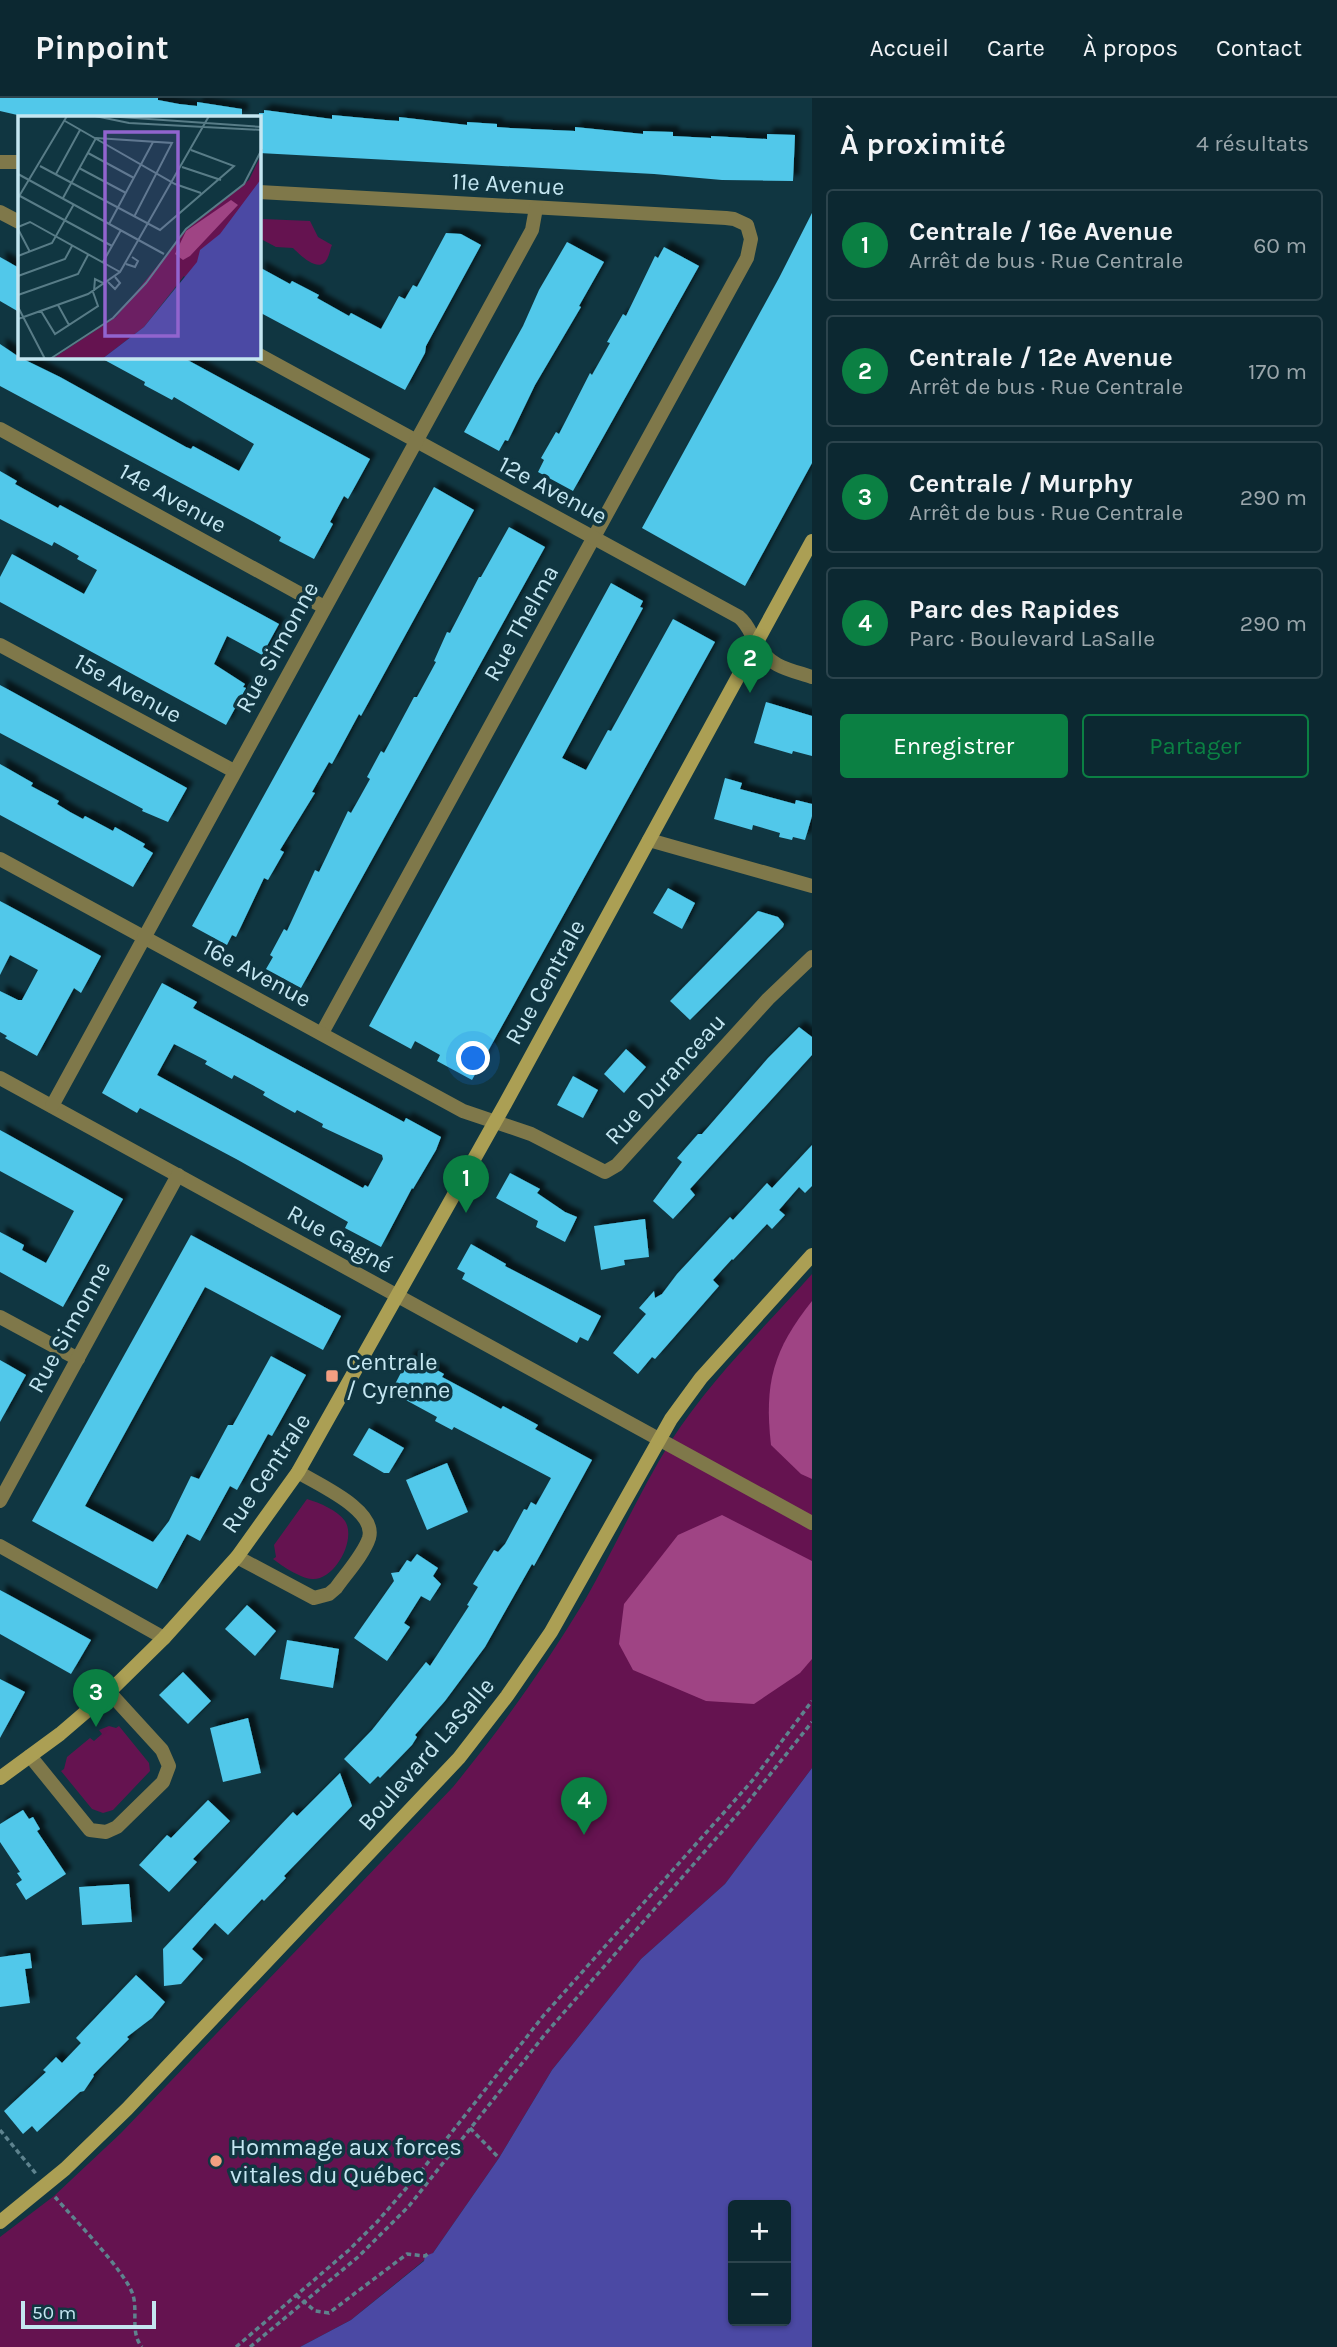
<!DOCTYPE html>
<html lang="fr">
<meta charset="utf-8">
<style>
:root{--surface:#0c2831;--page:#1a343d;--text:#f1f3f6;--muted:#9aa6ab;--line:#2c444d;--accent:#0b8043}
body{margin:0;font-family:Karla,sans-serif;background:var(--page);color:var(--text)}
.controls{position:absolute;right:21px;bottom:21px;display:grid;overflow:hidden;border-radius:7px;box-shadow:0 2px 5px #0004}
.controls button{width:63px;height:63px;display:grid;place-items:center;padding:0;border:0;border-bottom:2px solid var(--line);background:var(--surface);color:var(--text);font:35px sans-serif}
.scale{position:absolute;left:21px;bottom:18px;width:135px;box-sizing:border-box;padding-left:7px;border:4px solid #c4e6f1;border-top:0;font-size:19px;line-height:24px;white-space:nowrap;color:#c4e6f1;-webkit-text-stroke:5px #103641;paint-order:stroke}
.you{position:absolute;left:474px;top:961px;width:24px;height:24px;margin:-18px;border:5px solid #fff;border-radius:50%;background:#1a73e8;box-shadow:0 0 0 10px #1a73e833}
.badge{display:grid;place-items:center;width:46px;height:46px;border-radius:50%;background:var(--accent);color:#fff;font-size:23px;font-weight:700}
.pin{position:absolute;translate:-50% -58px;filter:drop-shadow(0 2px 4px #0008)}
.pin::after{content:'';position:absolute;top:37px;width:24px;height:21px;background:inherit;clip-path:polygon(0 0,100% 0,50% 100%)}
.list{margin:0;padding:0;list-style:none}
h2{display:flex;justify-content:space-between;align-items:center;height:91px;margin:0;padding:0 28px;font-size:30px}
h2 small{font-size:23px;font-weight:400;color:var(--muted)}
.list li{display:grid;grid-template-columns:46px 1fr auto;gap:21px;align-items:center;box-sizing:border-box;height:112px;margin:0 14px 14px;padding:0 14px;border:2px solid var(--line);border-radius:7px}
.list b{display:block;font-size:26px;white-space:nowrap}
.list p{margin:0;font-size:23px;white-space:nowrap;color:var(--muted)}
.list em{font-size:23px;font-style:normal;color:var(--muted)}
.actions{display:flex;gap:14px;padding:21px 28px}
.actions a{flex:1;padding:16px 0;border:2px solid var(--accent);border-radius:7px;text-align:center;font-size:24px;color:var(--accent)}
.actions .main{background:var(--accent);color:#fff}
.map{position:relative;flex:none;width:812px;height:2249px;overflow:hidden}
header{display:flex;align-items:center;gap:42px;box-sizing:border-box;height:98px;padding:0 35px;background:var(--surface);border-bottom:2px solid var(--line)}
header strong{font-size:33px}
nav{display:flex;gap:38px;margin-inline-start:auto;font-size:24px}
main{display:flex}
aside{flex:1;background:var(--surface)}
.map>svg:first-child{display:block}
</style>
<header>
<strong>Pinpoint</strong>
<nav><a>Accueil</a><a>Carte</a><a>À propos</a><a>Contact</a></nav>
</header>
<main>
<div class="map">
<svg width="812" height="2249" viewBox="0 0 812 2249">
<defs>
<filter id="shadow"><feDropShadow dx="6" dy="-6" stdDeviation="2" flood-color="#0009"/></filter>
</defs>
<rect width="100%" height="100%" fill="#103641"/>
<!-- green -->
<g fill="#651350">
<path d="M263,121L310,123L318,139L332,147C330,151 330,155 328,159C321,178 300,157 293,150L276,149L259,140V128Z"/>
<path d="M812,1176V1670L725,1786L641,1861L552,1972L499,2060L433,2155L351,2222L300,2249H0V2139L54,2098L121,2035L453,1689C502,1629 545,1568 585,1502C615,1450 639,1394 671,1343C710,1282 764,1230 812,1176Z"/>
<path d="M307,1401C320,1405 337,1412 345,1423C357,1442 334,1483 312,1481C300,1480 282,1468 273,1461L276,1459L274,1447Z"/>
<polygon points="109,1628 116,1630 119,1628 149,1665 150,1673 113,1712 103,1715 92,1711 61,1673 64,1671 67,1659 90,1640 94,1643 102,1636 99,1632"/>
</g>
<!-- forest -->
<g fill="#9f4484">
<path d="M812,1203V1381L801,1376L771,1347C764,1285 773,1252 812,1203Z"/>
<polygon points="722,1417 812,1463 812,1561 800,1575 754,1606 706,1603 633,1572 619,1546 624,1506 678,1437"/>
</g>
<!-- water -->
<path fill="#4b49a4" fill-rule="evenodd" d="M812,1670V2249H300L351,2222L424,2163L425,2158L433,2155L499,2060L552,1972L641,1861L725,1786ZM733,2107H786V2223H733Z"/>
<!-- building -->
<g fill="#51c8ea" fill-rule="evenodd" filter="url(#shadow)">
<polygon points="0,0 158,0 158,2 179,6 197,8 197,4 242,11 242,19 26,19 0,13"/>
<polygon points="264,12 332,21 332,17 385,22 399,23 399,19 467,27 467,24 497,26 497,29 510,30 575,33 575,29 643,36 643,33 673,34 673,38 711,40 711,38 767,41 767,36 795,37 793,83 722,82 654,76 259,55 259,15 264,15"/>
<polygon points="812,115 812,365 745,488 642,430 779,180"/>
<polygon points="446,135 461,136 481,147 426,248 425,255 405,292 259,214 259,169 290,186 292,183 319,197 317,200 349,218 351,215 381,231 399,198 405,201 413,187 417,189"/>
<polygon points="567,144 604,164 579,208 581,209 535,287 508,343 505,342 499,353 464,334 523,228 539,192"/>
<polygon points="664,149 699,168 573,393 538,374 544,362 541,360 556,334 559,336 590,275 592,277 610,245 607,244 623,216 626,218 655,158 658,160"/>
<polygon points="0,159 19,170 19,214 0,203"/>
<polygon points="0,246 19,259 60,279 186,349 191,351 193,348 239,373 254,346 174,299 172,302 144,287 145,284 99,259 182,259 370,361 348,401 344,398 330,424 333,426 314,461 279,443 281,439 250,422 0,288"/>
<polygon points="0,373 17,383 15,386 58,410 60,407 279,526 262,557 227,538 214,566 245,586 243,589 246,590 226,627 0,504 0,479 12,456 84,496 97,472 77,461 79,458 54,444 52,448 0,421"/>
<polygon points="434,389 474,412 361,618 359,616 332,666 329,664 312,694 315,695 280,752 284,754 268,782 264,780 236,839 232,837 227,847 192,828"/>
<polygon points="509,429 545,449 301,890 266,871 273,859 270,857 284,831 287,833 315,772 319,774 348,713 351,715 370,681 367,679 381,653 384,655 414,599 417,599 436,564 434,563 447,534 450,535 479,479 481,479"/>
<polygon points="611,485 643,503 640,509 643,510 562,660 586,672 608,632 611,633 673,521 715,544 472,982 437,963 440,957 415,943 411,951 369,928"/>
<polygon points="0,587 187,690 168,724 142,713 143,711 0,635"/>
<polygon points="766,604 812,618 812,658 793,653 792,656 754,645"/>
<polygon points="0,666 33,685 31,688 59,703 57,706 70,714 83,721 85,718 113,733 115,729 145,746 143,749 153,755 133,789 0,717"/>
<polygon points="725,680 742,685 740,691 795,706 796,702 812,706 812,718 805,742 793,739 792,742 779,739 780,735 753,727 752,732 714,721"/>
<polygon points="668,790 695,805 682,831 653,815"/>
<polygon points="0,803 101,858 81,895 74,890 37,958 5,940 7,938 0,934 0,893 18,902 22,902 38,872 10,857 0,877"/>
<polygon points="758,813 778,819 784,826 783,829 690,922 670,903"/>
<path d="M162,885L197,904L193,910L404,1024L406,1020L441,1039L436,1052L413,1091L412,1090L381,1149L345,1130L348,1124L238,1062L140,1010L137,1015L102,995ZM174,946L207,963L205,966L232,981L234,977L265,994L263,997L275,1004L295,1015L297,1012L323,1026L322,1029L382,1057L383,1061L368,1089L365,1087L363,1090L157,977Z"/>
<polygon points="799,929 812,939 812,957 690,1091 695,1097 673,1121 653,1103 682,1064 677,1060 698,1036 702,1036 768,960"/>
<polygon points="626,951 646,969 624,995 604,976"/>
<polygon points="573,978 598,992 583,1020 557,1007"/>
<polygon points="0,1032 123,1101 63,1209 0,1174 0,1134 24,1147 22,1152 46,1165 74,1113 0,1073"/>
<polygon points="812,1047 812,1088 805,1095 799,1089 779,1112 785,1117 772,1131 767,1126 733,1162 732,1161 713,1182 719,1188 655,1261 652,1259 638,1276 613,1255 646,1216 639,1210 654,1193 655,1200 662,1196 677,1176 730,1119 733,1122 767,1085 772,1090"/>
<polygon points="510,1075 540,1091 537,1095 565,1114 577,1119 565,1144 536,1129 538,1123 496,1100"/>
<polygon points="645,1121 649,1159 624,1162 625,1167 601,1172 594,1128"/>
<polygon points="191,1137 341,1218 323,1252 205,1189 85,1408 153,1444 169,1423 191,1378 199,1381 228,1327 233,1327 271,1258 306,1277 272,1338 268,1336 237,1392 230,1388 200,1443 187,1436 157,1491 32,1423"/>
<polygon points="471,1146 506,1166 505,1168 601,1218 588,1243 580,1239 577,1245 462,1181 465,1175 457,1171"/>
<polygon points="410,1257 444,1276 442,1279 472,1295 501,1311 503,1308 538,1327 535,1331 592,1362 534,1468 532,1466 485,1549 445,1603 415,1637 417,1639 412,1647 380,1680 378,1678 370,1686 344,1661 372,1632 426,1564 430,1568 469,1508 467,1507 478,1489 473,1486 494,1452 498,1454 505,1446 524,1411 527,1412 531,1404 536,1407 551,1380 454,1329 452,1332 435,1323 437,1319 391,1294"/>
<polygon points="0,1262 26,1277 0,1324"/>
<polygon points="369,1330 404,1350 389,1375 384,1375 353,1357"/>
<polygon points="447,1365 468,1414 427,1432 406,1382"/>
<polygon points="417,1456 438,1470 433,1478 441,1486 430,1503 421,1498 404,1525 410,1529 387,1563 354,1540 394,1483 391,1475 399,1474 407,1462 411,1464"/>
<polygon points="0,1492 91,1542 71,1576 0,1536"/>
<polygon points="247,1507 276,1533 255,1558 225,1531"/>
<polygon points="287,1542 339,1551 333,1590 280,1581"/>
<polygon points="183,1574 211,1603 188,1626 159,1597"/>
<polygon points="0,1581 25,1594 0,1640"/>
<polygon points="248,1620 261,1675 223,1684 210,1630"/>
<polygon points="340,1675 352,1708 284,1778 286,1780 264,1803 262,1801 228,1837 215,1825 192,1851 203,1861 181,1886 164,1888 163,1851 293,1714 297,1718"/>
<polygon points="208,1702 230,1723 193,1761 197,1764 169,1794 139,1767 167,1737 171,1740"/>
<polygon points="23,1712 29,1721 33,1719 40,1731 37,1733 66,1776 26,1802 16,1786 22,1782 17,1775 20,1774 0,1744 0,1726"/>
<polygon points="129,1786 132,1824 82,1827 79,1789"/>
<polygon points="30,1855 32,1870 25,1871 30,1905 0,1909 0,1859"/>
<polygon points="136,1877 165,1904 152,1920 127,1939 129,1941 93,1977 94,1978 84,1993 80,1994 37,2034 32,2028 23,2036 4,2013 46,1974 43,1972 56,1959 62,1965 81,1945 76,1940"/>
</g>
<g fill="none" stroke-linecap="round" stroke-linejoin="round">
<!-- path -->
<g stroke="#5e838e" stroke-width="3.5" stroke-dasharray="5 3.5" stroke-linecap="butt">
<polyline points="470,2030 499,2060"/>
<polyline points="0,2032 37,2077"/>
<path d="M55,2099C73,2120 126,2174 133,2197C138,2214 130,2235 142,2249"/>
<polyline points="296,2197 315,2213 329,2215 407,2156 425,2158 429,2155"/>
<polyline points="236,2249 349,2152 377,2124 422,2072 544,1917 752,1683 812,1603"/>
<polyline points="250,2249 358,2159 409,2108 546,1935 748,1704 812,1624"/>
</g>
<!-- street -->
<g stroke="#7f784a" stroke-width="14">
<polyline points="0,64 19,64"/>
<polyline points="259,94 726,120 734,121 747,127 751,141 747,160 322,935"/>
<polyline points="0,114 19,124"/>
<path d="M259,257L739,519C749,527 751,538 758,548C770,569 791,572 812,579"/>
<polyline points="0,331 324,509"/>
<polyline points="0,547 234,673"/>
<polyline points="649,742 812,788"/>
<polyline points="0,761 463,1013 531,1036 605,1074 617,1067 768,901 812,859"/>
<polyline points="0,980 812,1425"/>
<polyline points="52,1008 532,132 536,110"/>
<polyline points="0,1219 78,1261"/>
<polyline points="0,1403 178,1077"/>
<polyline points="0,1448 164,1540"/>
<path d="M237,1459L314,1500L329,1496L336,1490C345,1477 364,1456 369,1440C377,1412 319,1387 298,1374"/>
<polyline points="30,1658 90,1732 106,1734 117,1729 163,1684 169,1668 162,1652 109,1594"/>
</g>
<!-- secondary -->
<g stroke="#ab9f54" stroke-width="14">
<polyline points="0,1680 60,1636 109,1594 164,1540 237,1459 298,1374 505,1006 812,443"/>
<polyline points="0,2124 65,2071 127,2011 459,1660 507,1598 551,1534 671,1321 701,1280 812,1157"/>
</g>
</g>
<!-- markers -->
<g fill="#f39f82" stroke="#103641" stroke-width="2.5">
<rect x="325" y="1271" width="14" height="14" rx="3.5"/>
<circle cx="216" cy="2063" r="7"/>
</g>
<g text-anchor="middle" dominant-baseline="central" stroke-width="7" stroke-linejoin="round" paint-order="stroke">
<!-- street labels -->
<g font-size="24" fill="#c4e6f1" stroke="#103641">
<text transform="translate(508 86) rotate(3)">11e Avenue</text>
<text transform="translate(553 392) rotate(28)">12e Avenue</text>
<text transform="translate(173 400) rotate(29)">14e Avenue</text>
<text transform="translate(521 525) rotate(-61)">Rue Thelma</text>
<text transform="translate(277 549) rotate(-61)">Rue Simonne</text>
<text transform="translate(128 590) rotate(29)">15e Avenue</text>
<text transform="translate(257 875) rotate(28)">16e Avenue</text>
<text transform="translate(545 884) rotate(-61)">Rue Centrale</text>
<text transform="translate(665 981) rotate(-48)">Rue Duranceau</text>
<text transform="translate(340 1141) rotate(29)">Rue Gagné</text>
<text transform="translate(69 1229) rotate(-61)">Rue Simonne</text>
<text transform="translate(266 1375) rotate(-56)">Rue Centrale</text>
<text transform="translate(426 1656) rotate(-49)">Boulevard LaSalle</text>
</g>
<!-- poi labels -->
<g font-size="24" fill="#c4e6f1" stroke="#103641" text-anchor="start">
<text x="346" y="1264">Centrale<tspan x="346" dy="28">/ Cyrenne</tspan></text>
<text x="230" y="2049">Hommage aux forces<tspan x="230" dy="28">vitales du Québec</tspan></text>
</g>
</g>
<!-- overview -->
<g transform="translate(18 18)">
<rect width="243" height="243" fill="#103641"/>
<path d="M243,39V243L166,160L126,211L84,243H34L98,201L169,113L231,64Z" fill="#651350"/>
<path d="M213,84L220,89L172,140L165,144L157,138L168,115Z" fill="#9f4484"/>
<path d="M243,63V243H84L126,211L179,146L182,134L202,118Z" fill="#4b49a4"/>
<path fill="none" stroke="#587c87" stroke-width="2" d="M77,0L111,7L244,14M88,0L244,11M47,5L157,68L183,77M70,37L116,62M22,50L142,114L216,50L173,34M164,51L203,64M61,52L108,77M0,58L146,138M38,58L62,14M2,80L94,130M0,82L49,0M45,82L78,22L154,27L116,101M91,108L135,26M0,111L12,106L102,156M0,113L12,136M0,140L34,127L56,88M85,146L103,114M108,148L117,151L120,145L114,141M0,160L47,143L54,130M90,166L97,173L102,167L97,161M76,175L77,163L87,168M0,179L60,158L70,139M40,189L51,209M0,191L27,243M23,195L37,218L80,190L75,176M0,203L70,178L102,156L191,0M32,243L95,202L128,167L168,113L226,68L244,33"/>
<path fill="#9164ce" fill-opacity="0.15" stroke="#9164ce" stroke-width="3.5" d="M87,16H160V220H87Z"/>
<rect width="243" height="243" fill="none" stroke="#c4e6f1" stroke-width="3.5"/>
</g>
</svg>
<div class="controls">
<button>+</button>
<button>−</button>
</div>
<div class="scale">50 m</div>
<div class="you"></div>
<div class="pin badge" style="left:466px;top:1115px">1</div>
<div class="pin badge" style="left:750px;top:595px">2</div>
<div class="pin badge" style="left:96px;top:1629px">3</div>
<div class="pin badge" style="left:584px;top:1737px">4</div>
</div>
<aside>
<h2>À proximité<small>4 résultats</small></h2>
<ul class="list">
<li><span class="badge">1</span><div><b>Centrale / 16e Avenue</b><p>Arrêt de bus · Rue Centrale</p></div><em>60 m</em></li>
<li><span class="badge">2</span><div><b>Centrale / 12e Avenue</b><p>Arrêt de bus · Rue Centrale</p></div><em>170 m</em></li>
<li><span class="badge">3</span><div><b>Centrale / Murphy</b><p>Arrêt de bus · Rue Centrale</p></div><em>290 m</em></li>
<li><span class="badge">4</span><div><b>Parc des Rapides</b><p>Parc · Boulevard LaSalle</p></div><em>290 m</em></li>
</ul>
<div class="actions"><a class="main">Enregistrer</a><a>Partager</a></div>
</aside>
</main>
